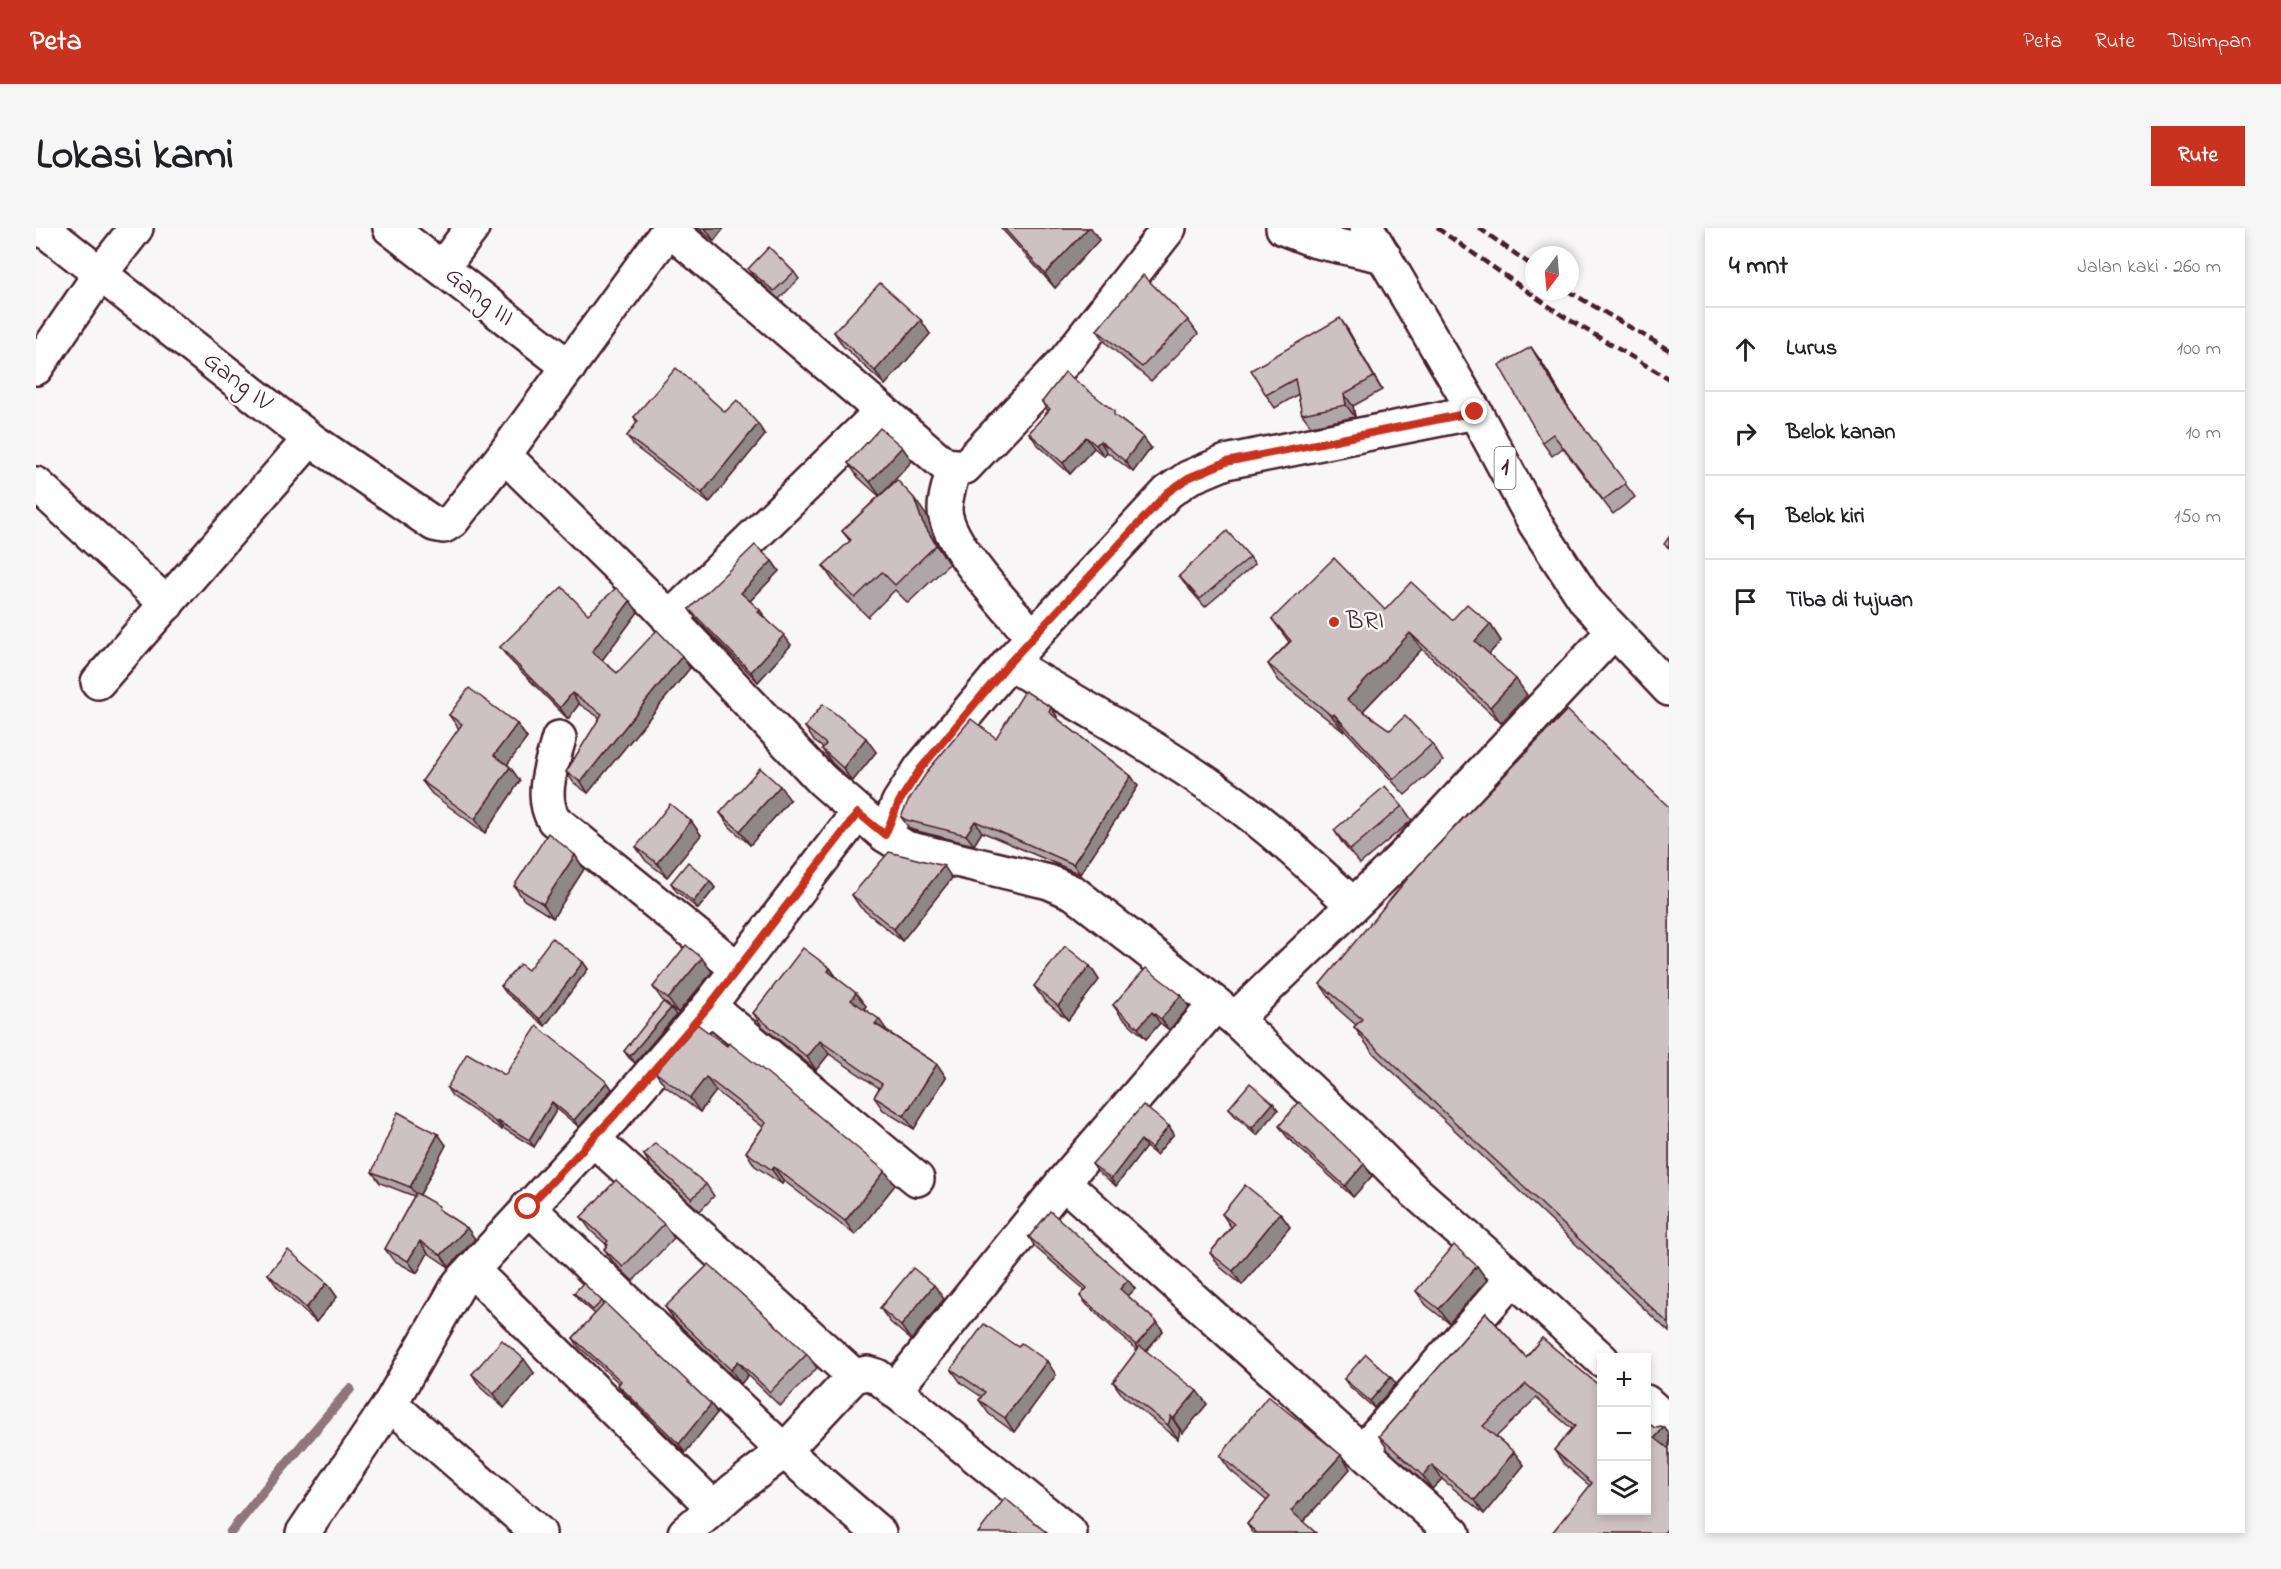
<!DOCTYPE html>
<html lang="id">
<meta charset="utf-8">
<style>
:root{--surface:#fff;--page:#f6f6f6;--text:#202124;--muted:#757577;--line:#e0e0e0;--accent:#c8321e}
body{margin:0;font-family:"Indie Flower",sans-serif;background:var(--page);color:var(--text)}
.controls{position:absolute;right:18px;bottom:18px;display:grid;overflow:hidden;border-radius:0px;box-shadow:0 3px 9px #0003}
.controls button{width:54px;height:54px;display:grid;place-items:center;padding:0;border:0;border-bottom:2px solid var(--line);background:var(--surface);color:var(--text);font:30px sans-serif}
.compass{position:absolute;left:1489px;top:18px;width:54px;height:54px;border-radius:50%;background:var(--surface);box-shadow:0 3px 9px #0003;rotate:196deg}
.stop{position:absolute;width:18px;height:18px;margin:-14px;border:4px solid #c8321e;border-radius:50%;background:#fff}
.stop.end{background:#c8321e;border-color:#fff;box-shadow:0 2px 6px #0008}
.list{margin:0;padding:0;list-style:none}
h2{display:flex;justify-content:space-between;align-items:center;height:78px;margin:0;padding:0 24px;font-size:26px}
h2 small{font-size:20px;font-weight:400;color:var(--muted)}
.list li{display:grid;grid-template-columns:39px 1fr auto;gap:18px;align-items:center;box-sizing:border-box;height:84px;padding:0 24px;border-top:2px solid var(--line)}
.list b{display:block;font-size:22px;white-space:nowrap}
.list em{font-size:20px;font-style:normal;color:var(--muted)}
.icon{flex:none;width:33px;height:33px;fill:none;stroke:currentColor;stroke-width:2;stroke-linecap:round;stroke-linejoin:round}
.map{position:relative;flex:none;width:1633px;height:1305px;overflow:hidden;border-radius:0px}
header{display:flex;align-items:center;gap:36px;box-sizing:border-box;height:84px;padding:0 30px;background:var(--accent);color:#fff}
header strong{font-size:28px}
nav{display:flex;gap:33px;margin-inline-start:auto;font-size:21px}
.intro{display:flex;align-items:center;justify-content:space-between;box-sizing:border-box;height:144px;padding:0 36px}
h1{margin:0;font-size:42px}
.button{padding:15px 27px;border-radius:0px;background:var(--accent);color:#fff;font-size:21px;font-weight:700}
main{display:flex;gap:36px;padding:0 36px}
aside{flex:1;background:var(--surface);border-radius:0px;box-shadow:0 3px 9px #0003}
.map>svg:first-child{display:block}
</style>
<header>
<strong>Peta</strong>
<nav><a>Peta</a><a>Rute</a><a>Disimpan</a></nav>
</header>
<div class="intro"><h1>Lokasi kami</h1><a class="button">Rute</a></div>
<main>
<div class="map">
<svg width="1633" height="1305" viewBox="0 0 1633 1305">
<rect width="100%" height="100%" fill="#f8f6f7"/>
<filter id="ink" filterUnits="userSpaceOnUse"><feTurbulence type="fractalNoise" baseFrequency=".0167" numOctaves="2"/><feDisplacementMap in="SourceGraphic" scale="12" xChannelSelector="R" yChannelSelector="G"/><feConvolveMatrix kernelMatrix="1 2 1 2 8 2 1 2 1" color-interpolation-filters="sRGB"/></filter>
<g filter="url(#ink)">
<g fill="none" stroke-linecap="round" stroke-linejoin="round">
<!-- stream -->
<polyline stroke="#8f747b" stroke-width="10" points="194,1305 239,1249 314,1161"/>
<!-- minor casing -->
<g stroke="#4a1f2b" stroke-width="38">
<g id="minor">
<polyline points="6,0 274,211 398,296 408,298 416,293 468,227 634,0"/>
<polyline points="354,0 533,139"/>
<polyline points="1247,0 1280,13 1348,28"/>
<polyline points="633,1 909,237 929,239 1030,132 1133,0"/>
<polyline points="406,40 436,0"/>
<polyline points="0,140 64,46 100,0"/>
<polyline points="468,227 619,375 786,552 849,607 870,620 1013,654 1038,665 1199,791 1336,921 1376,961 1477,1050 1566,1132"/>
<path d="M918,239C915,253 906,275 910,289C918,323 973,381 997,409"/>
<polyline points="0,256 131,376"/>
<polyline points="633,391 846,183"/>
<path d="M973,435C1046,478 1121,520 1191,569C1236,601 1276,639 1316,676"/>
<polyline points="62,454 274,211"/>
<path d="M523,510C516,536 503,568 518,592L702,741"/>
<polyline points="849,607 863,574 885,540 973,435 1132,264 1152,250 1190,234 1439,184"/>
<polyline points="673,778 881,951"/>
<polyline points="1199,791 1366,630 1577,404"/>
<polyline points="557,911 818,1148"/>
<polyline points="1027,954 1417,1305"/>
<polyline points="492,979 748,1223 843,1305"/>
<polyline points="436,1042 677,1279"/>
<polyline points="858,1163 1027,954 1180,776"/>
<polyline points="1610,1174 1633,1195"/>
<polyline points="354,1176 503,1305"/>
<polyline points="1327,1222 1477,1050"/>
<polyline points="267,1305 354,1176 423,1056 578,888 673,778 822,585"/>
<polyline points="649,1305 698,1262 748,1223 818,1148 831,1145 841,1148 1034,1305"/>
</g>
</g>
<!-- primary casing -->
<g stroke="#4a1f2b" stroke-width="38">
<polyline id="primary" points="1331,0 1439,184 1499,295 1550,373 1633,461"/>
</g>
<!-- minor -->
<use href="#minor" stroke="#fff" stroke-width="33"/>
<!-- primary -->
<use href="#primary" stroke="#fff" stroke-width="33"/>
<!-- rail -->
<g stroke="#4a1f2b" stroke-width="4.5" stroke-dasharray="9 4.5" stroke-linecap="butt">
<polyline points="1401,0 1527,88 1633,151"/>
<polyline points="1443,0 1498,39"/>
<polyline points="1532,63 1633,122"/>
</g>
</g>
<!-- wall -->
<g fill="#b0a6a9" stroke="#4a1f2b" stroke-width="1.5">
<polygon points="662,0 688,0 678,13"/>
<polygon points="965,0 1055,0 1063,12 1019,60"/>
<polygon points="712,41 758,44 763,51 743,71 717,48"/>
<polygon points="1152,92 1162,106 1115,153 1071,116 1061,102"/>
<polygon points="1312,102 1346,162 1317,178 1319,189 1275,198 1266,186 1262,166 1239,180 1230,167"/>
<polygon points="798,104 894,106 849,157 807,118"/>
<polygon points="1505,133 1533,180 1599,269 1577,286 1527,220 1516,228 1506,214"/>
<polygon points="1006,174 1085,192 1107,209 1115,220 1097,244 1071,224 1068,228 1058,220 1034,246 1001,216 993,205 1012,183"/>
<polygon points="689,184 729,207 673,275 598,218 591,208 601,195 598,189"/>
<polygon points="866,219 876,233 845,267 891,288 899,312 913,336 872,375 859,362 832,389 800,357 787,338 814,313 806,303 843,268 822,249 812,235"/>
<polygon points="1214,329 1219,336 1169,379 1148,355 1143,348"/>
<polygon points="736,333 743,343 714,373 731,392 755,417 722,454 660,391 653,381"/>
<polygon points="594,373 602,384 566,432 581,445 654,440 552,565 538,555 530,544 564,490 543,476 532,491 472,430 464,419 552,386"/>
<polygon points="1349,382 1454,396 1465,413 1453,426 1491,467 1465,495 1386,421 1327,483 1354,502 1396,516 1407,533 1369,567 1309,502 1308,504 1243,453 1232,436 1253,414 1236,391"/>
<polygon points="1015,479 1022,490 1022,491 1095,548 1102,558 1044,646 946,604 938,617 877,602 873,600 865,589 960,510"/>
<polygon points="413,487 481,496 491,510 471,536 474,539 484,553 449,605 396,566 386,553 423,501"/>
<polygon points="769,499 840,524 816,554 796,535 786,521 787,520 778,513"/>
<polygon points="754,572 714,617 694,599 684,585"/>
<polygon points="1366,578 1376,592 1324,636 1307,616 1298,602"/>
<polygon points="1633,579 1633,1104 1337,825 1318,799 1320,797 1303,782 1284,756"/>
<polygon points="655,593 665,607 631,649 610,633 600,619"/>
<polygon points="539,627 548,641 517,690 488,672 478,658"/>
<polygon points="916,650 866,713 824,679 816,667"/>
<polygon points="674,653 679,660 662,681 640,663 635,655"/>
<polygon points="547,734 552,741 509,798 470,765 465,758 492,742"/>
<polygon points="1054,738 1063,752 1032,792 1008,772 998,758"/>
<polygon points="794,740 801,750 830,778 828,780 852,804 901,836 910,849 878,901 847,882 838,869 843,860 793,826 780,842 726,798 717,785"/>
<polygon points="676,744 642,785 627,773 617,759"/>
<polygon points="1145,767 1153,779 1133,802 1124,795 1110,811 1085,788 1077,777"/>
<polygon points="635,780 640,787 599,835 593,830 588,823"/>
<polygon points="661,796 849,943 859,957 819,1007 748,953 746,956 719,938 710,924 727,899 680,863 664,884 629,858 619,844"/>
<polygon points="469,847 571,854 576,861 543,899 521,881 498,919 467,900 466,902 416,868 411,860"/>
<polygon points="1237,875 1242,882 1221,907 1198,887 1193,880"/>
<polygon points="1133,898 1138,906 1120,927 1110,919 1080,958 1061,943 1056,936"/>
<polygon points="1243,898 1336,948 1317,969 1251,909"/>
<polygon points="402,906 410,917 384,967 409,986 431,1000 439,1011 413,1039 392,1025 381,1045 357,1032 349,1021 378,968 344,955 336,944"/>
<polygon points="608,927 670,956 678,968 664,983 615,939"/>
<polygon points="1244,985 1254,999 1206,1057 1184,1039 1174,1025 1195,999 1186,986"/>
<polygon points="545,989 628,996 638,1010 597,1053 578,1035 568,1021 571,1017 555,1003"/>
<polygon points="993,1009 1092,1052 1099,1061 1092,1068 1121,1094 1127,1103 1110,1123 1171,1176 1147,1205 1144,1202 1142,1211 1087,1168 1077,1154 1101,1122 1051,1077 1044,1068 1049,1062 999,1019"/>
<polygon points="1441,1038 1451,1052 1413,1095 1390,1077 1380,1063"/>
<polygon points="232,1046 291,1055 301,1069 280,1094 242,1060"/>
<polygon points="538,1065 566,1073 568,1076 675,1176 681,1185 649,1225 588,1165 582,1157 583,1155 543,1119 537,1110 559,1086 543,1072"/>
<polygon points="908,1071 875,1112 854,1094 844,1080"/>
<polygon points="629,1079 771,1126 781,1140 744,1178 712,1147 705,1156 639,1093"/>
<polygon points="1450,1085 1490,1129 1506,1110 1566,1160 1566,1282 1611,1282 1611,1195 1619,1200 1628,1199 1633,1206 1633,1219 1632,1220 1633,1221 1633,1305 1516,1305 1554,1258 1528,1236 1518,1222 1536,1201 1500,1170 1460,1209 1478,1224 1488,1237 1448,1286 1406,1251 1396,1261 1352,1222 1343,1208"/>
<polygon points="982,1119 1020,1147 978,1204 953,1186 943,1172 946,1169 925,1155 915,1141"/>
<polygon points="498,1145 468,1180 445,1160 436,1146"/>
<polygon points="1308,1151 1360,1156 1338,1180 1313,1158"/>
<polygon points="1305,1227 1314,1241 1267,1294 1280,1305 1217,1305 1211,1296 1231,1273 1194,1242 1184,1228"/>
</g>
<!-- shaded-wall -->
<g fill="#908789" stroke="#4a1f2b" stroke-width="1.5">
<polygon points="669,0 688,0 678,13"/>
<polygon points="1052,0 1055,0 1063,12 1019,60 1009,46"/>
<polygon points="1304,90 1312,102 1346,162 1338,149"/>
<polygon points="885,92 894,106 849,157 839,143"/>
<polygon points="1495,119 1505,133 1536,185 1526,171"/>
<polygon points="1308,166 1317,178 1319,189 1310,177"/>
<polygon points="722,196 729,207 673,275 666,265"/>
<polygon points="1050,209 1058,220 1034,246 1027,235"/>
<polygon points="1107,209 1115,220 1097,244 1089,233"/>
<polygon points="1064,213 1071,224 1068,228 1060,217"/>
<polygon points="866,219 876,233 844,268 834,254"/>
<polygon points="878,270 891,288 899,312 913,336 900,317 886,293"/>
<polygon points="736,333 743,343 712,375 705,365"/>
<polygon points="594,373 602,384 564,435 556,424"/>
<polygon points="724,382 731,392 722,384"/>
<polygon points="1454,396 1465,413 1450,429 1439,413"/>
<polygon points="1374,405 1386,421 1322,488 1311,472"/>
<polygon points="748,407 755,417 722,454 715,444"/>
<polygon points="646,428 654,440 552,565 545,554"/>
<polygon points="1480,451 1491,467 1465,495 1454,479"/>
<polygon points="536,465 543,476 532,491 524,480"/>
<polygon points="1015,479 1022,490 1020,494 1013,484"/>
<polygon points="1298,486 1309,502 1308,504 1296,488"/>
<polygon points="481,496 491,510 468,541 458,527"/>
<polygon points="830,510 840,524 816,554 807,540"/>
<polygon points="474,539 484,553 449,605 439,591"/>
<polygon points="1095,548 1102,558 1044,646 1037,636"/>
<polygon points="744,558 754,572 714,617 704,603"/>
<polygon points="655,593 665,607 631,649 621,635"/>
<polygon points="939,593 946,604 938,617 930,607"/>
<polygon points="539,627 548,641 517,690 507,676"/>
<polygon points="908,638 916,650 866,713 858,701"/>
<polygon points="674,653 679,660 662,681 657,674"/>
<polygon points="666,730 676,744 642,785 632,771"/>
<polygon points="547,734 552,741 509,798 504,791"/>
<polygon points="1054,738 1063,752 1032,792 1022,778"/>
<polygon points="794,740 803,753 792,743"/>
<polygon points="820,765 830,778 824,785 815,772"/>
<polygon points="1145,767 1153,779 1133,802 1125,791"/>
<polygon points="635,780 640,787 599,835 594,828"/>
<polygon points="1116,784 1124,795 1110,811 1102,800"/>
<polygon points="843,791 852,804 839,796"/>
<polygon points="784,813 793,826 780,842 771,829"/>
<polygon points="901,836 910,849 878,901 868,888"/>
<polygon points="670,849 680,863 664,884 654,870"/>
<polygon points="571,854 576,861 543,899 538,892"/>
<polygon points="516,874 521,881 498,919 493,912"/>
<polygon points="1237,875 1242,882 1221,907 1216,900"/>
<polygon points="462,893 467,900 466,902 461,895"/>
<polygon points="1133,898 1138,906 1120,927 1115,920"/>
<polygon points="402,906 410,917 382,970 374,959"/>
<polygon points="1105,912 1110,919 1080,958 1075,951"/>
<polygon points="1328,936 1336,948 1317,969 1309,958"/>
<polygon points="738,939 748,953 746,956 736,942"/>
<polygon points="849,943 859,957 819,1007 809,993"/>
<polygon points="1244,985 1254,999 1206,1057 1197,1043"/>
<polygon points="431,1000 439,1011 413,1039 405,1027"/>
<polygon points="384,1013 392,1025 381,1045 372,1033"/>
<polygon points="1441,1038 1451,1052 1413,1095 1403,1081"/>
<polygon points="1092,1052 1099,1061 1090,1070 1084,1061"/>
<polygon points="291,1055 301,1069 280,1094 270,1080"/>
<polygon points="898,1057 908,1071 875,1112 865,1098"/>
<polygon points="1121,1094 1127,1103 1106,1127 1100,1117"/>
<polygon points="488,1131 498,1145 468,1180 458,1166"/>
<polygon points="702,1133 712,1147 705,1156 695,1142"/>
<polygon points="1011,1133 1020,1147 978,1204 969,1190"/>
<polygon points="1355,1149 1360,1156 1338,1180 1334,1173"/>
<polygon points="1161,1163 1171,1176 1147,1205 1137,1191"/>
<polygon points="675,1176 681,1185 649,1225 643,1216"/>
<polygon points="1135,1188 1144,1202 1142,1211 1132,1197"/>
<polygon points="1628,1199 1633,1206 1633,1219 1628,1224 1619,1210"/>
<polygon points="1478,1224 1488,1237 1448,1286 1439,1272"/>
<polygon points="1305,1227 1314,1241 1264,1297 1255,1283"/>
<polygon points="1396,1237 1406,1251 1396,1261 1387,1248"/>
<polygon points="1633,1299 1633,1305 1628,1305"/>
</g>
<!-- building -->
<g fill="#cdc1c4" stroke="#4a1f2b" stroke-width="1.5">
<polygon points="968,0 1052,0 1009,46"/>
<polygon points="733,19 758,44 738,63 712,41"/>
<polygon points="1107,47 1152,92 1106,139 1061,102"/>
<polygon points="844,55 885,92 839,143 798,104"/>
<polygon points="1304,90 1338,149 1308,166 1310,177 1266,186 1259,151 1230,167 1215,142"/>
<polygon points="1495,119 1526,171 1590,255 1567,272 1517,206 1506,214 1463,137"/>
<polygon points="640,140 689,184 701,172 722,196 666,265 591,208 602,193 598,189"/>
<polygon points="1029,144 1078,183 1078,187 1107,209 1089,233 1064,213 1060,217 1050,209 1027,235 993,205 1014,181 1006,174"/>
<polygon points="844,200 866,219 834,254 812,235"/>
<polygon points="861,252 878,270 886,293 900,317 859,357 846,344 819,370 787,338 815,312 806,303"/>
<polygon points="1191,303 1214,329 1164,371 1143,348"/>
<polygon points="1633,309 1633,320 1628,316"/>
<polygon points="719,317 736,333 705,365 724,382 722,384 748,407 715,444 653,381"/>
<polygon points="1298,330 1349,382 1375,354 1416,392 1431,376 1454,396 1439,413 1480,451 1454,479 1374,405 1311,472 1354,502 1369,488 1396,516 1358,551 1298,486 1296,488 1232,436 1255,413 1236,391"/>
<polygon points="526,359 552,386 580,360 594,373 556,424 581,445 621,402 646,428 545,554 530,544 566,486 536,465 524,480 464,419"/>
<polygon points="433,460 481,496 458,527 474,539 439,591 386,553 426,496 413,487"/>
<polygon points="989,463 1015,479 1013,484 1095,548 1037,636 939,593 930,607 870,592 865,589 872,573 893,541 935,491 960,510"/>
<polygon points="787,476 830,510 807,540 786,521 790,516 769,499"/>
<polygon points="1531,482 1633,579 1633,1096 1318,799 1326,791 1284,756 1382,638"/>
<polygon points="724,540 744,558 704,603 684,585"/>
<polygon points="1349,558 1366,578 1314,622 1298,602"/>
<polygon points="634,576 655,593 621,635 600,619"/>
<polygon points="512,605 539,627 507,676 478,658"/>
<polygon points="853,624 908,638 858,701 816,667"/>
<polygon points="652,634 674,653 657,674 635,655"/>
<polygon points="516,710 547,734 504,791 465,758 484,736 492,742"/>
<polygon points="650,717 666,730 632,771 617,759"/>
<polygon points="1029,718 1054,738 1022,778 998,758"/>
<polygon points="767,720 794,740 792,743 820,765 815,772 843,791 839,796 901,836 868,888 838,869 846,856 784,813 771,829 717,785"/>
<polygon points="1110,740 1145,767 1125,791 1116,784 1102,800 1077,777"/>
<polygon points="627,774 635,780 594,828 588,823"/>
<polygon points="661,796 691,818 693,815 730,844 849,943 809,993 738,939 736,942 710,924 730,895 670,849 654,870 619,844"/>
<polygon points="501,798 571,854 538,892 516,874 493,912 462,893 461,895 411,860 431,825 469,847"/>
<polygon points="1214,855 1237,875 1216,900 1193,880"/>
<polygon points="1263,874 1328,936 1309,958 1243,898"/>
<polygon points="1107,877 1133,898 1115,920 1105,912 1075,951 1056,936"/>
<polygon points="362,884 402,906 374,959 336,944"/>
<polygon points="619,915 670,956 656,971 608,927"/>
<polygon points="580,952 628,996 587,1039 568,1021 572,1017 570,1015 572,1013 545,989"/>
<polygon points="1209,957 1244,985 1197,1043 1174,1025 1198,996 1186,986"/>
<polygon points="380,965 403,978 402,981 431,1000 405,1027 384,1013 372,1033 349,1021"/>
<polygon points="1014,983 1092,1052 1084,1061 1121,1094 1100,1117 1044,1068 1051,1060 993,1009"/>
<polygon points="1418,1017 1441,1038 1403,1081 1380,1063"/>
<polygon points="252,1022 291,1055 270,1080 232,1046"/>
<polygon points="673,1036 771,1126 734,1164 702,1133 695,1142 629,1079"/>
<polygon points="877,1040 898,1057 865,1098 844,1080"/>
<polygon points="547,1055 566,1073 557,1082 538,1065"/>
<polygon points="569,1075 675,1176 643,1216 582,1157 585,1153 537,1110"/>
<polygon points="1450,1085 1490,1129 1506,1110 1566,1160 1566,1282 1611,1282 1611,1195 1619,1200 1628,1199 1619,1210 1633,1221 1633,1299 1628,1305 1516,1305 1556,1255 1518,1222 1539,1198 1490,1156 1447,1198 1478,1224 1439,1272 1396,1237 1387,1248 1343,1208"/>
<polygon points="948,1096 982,1119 985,1115 1011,1133 969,1190 943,1172 949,1164 915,1141"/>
<polygon points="466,1112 488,1131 458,1166 436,1146"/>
<polygon points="1104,1118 1161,1163 1137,1191 1135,1188 1132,1197 1077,1154"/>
<polygon points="1330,1126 1355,1149 1334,1173 1308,1151"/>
<polygon points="1232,1168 1305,1227 1255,1283 1280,1305 1221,1305 1211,1296 1234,1269 1184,1228"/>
<polygon points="969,1270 1011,1305 942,1305"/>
</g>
</g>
<g fill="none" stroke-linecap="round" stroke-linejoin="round" filter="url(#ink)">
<!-- route -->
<polyline stroke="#c8321e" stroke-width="8" points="492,979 578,888 673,778 822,585 849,607 863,574 885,540 973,435 1132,264 1152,250 1190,234 1439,184"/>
</g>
<!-- markers -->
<circle fill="#c8321e" stroke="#fff" stroke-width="2" cx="1298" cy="394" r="6"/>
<g text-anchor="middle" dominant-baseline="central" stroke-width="4.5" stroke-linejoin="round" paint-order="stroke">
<!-- shield labels -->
<rect fill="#fff" stroke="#80626b" stroke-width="1.5" x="1458.5" y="219" width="21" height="42" rx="4.5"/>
<g font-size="24" font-weight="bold" fill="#4a1f2b">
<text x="1469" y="240">1</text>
</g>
<!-- street labels -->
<g font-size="26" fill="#4a1f2b" stroke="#fff">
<text transform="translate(443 69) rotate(38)">Gang III</text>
<text transform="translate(201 154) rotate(38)">Gang IV</text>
</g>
<!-- poi labels -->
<g font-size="26" fill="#4a1f2b" stroke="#fff" text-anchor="start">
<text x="1310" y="394">BRI</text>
</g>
</g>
</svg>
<div class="controls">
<button>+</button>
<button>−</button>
<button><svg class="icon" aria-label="layers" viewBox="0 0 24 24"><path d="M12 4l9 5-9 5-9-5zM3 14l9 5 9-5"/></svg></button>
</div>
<svg class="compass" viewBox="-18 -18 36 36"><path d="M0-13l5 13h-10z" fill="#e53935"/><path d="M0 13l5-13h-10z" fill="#757577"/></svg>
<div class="stop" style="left:492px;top:979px"></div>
<div class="stop end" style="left:1439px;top:184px"></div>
</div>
<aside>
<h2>4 mnt<small>Jalan kaki · 260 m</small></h2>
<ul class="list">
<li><svg class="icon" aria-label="ahead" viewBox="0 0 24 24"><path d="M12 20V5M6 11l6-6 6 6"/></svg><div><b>Lurus</b></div><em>100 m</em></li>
<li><svg class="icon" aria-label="right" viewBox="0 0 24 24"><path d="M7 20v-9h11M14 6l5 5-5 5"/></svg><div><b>Belok kanan</b></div><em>10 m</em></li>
<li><svg class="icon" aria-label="left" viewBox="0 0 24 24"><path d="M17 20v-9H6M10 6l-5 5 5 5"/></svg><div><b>Belok kiri</b></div><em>150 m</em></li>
<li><svg class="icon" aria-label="arrive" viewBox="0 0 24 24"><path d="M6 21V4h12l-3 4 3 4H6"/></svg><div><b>Tiba di tujuan</b></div></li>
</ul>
</aside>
</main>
